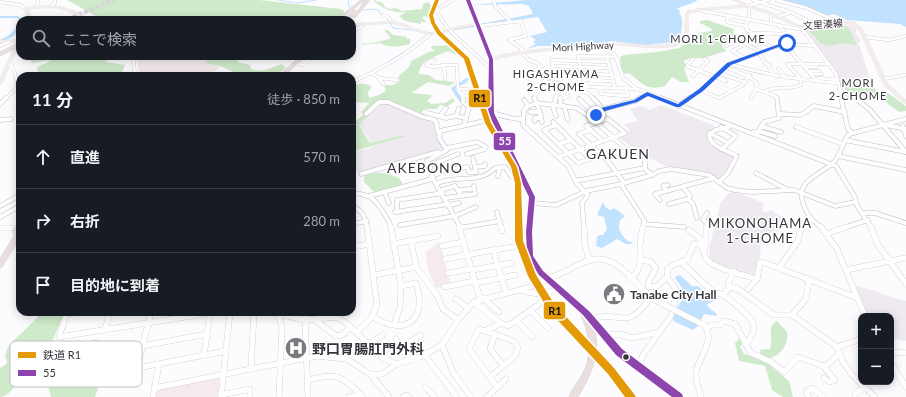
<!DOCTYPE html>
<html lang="ja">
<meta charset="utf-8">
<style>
:root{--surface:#171b24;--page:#20242c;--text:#f1f3f6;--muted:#9ea1a6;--line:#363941}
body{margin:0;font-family:Lato,"Noto Sans JP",sans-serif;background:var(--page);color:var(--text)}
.controls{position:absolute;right:12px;bottom:12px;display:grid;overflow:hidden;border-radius:8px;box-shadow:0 2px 10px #0003}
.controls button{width:36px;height:36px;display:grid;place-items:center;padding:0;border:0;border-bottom:1px solid var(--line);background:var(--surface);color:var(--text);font:20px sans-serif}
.stop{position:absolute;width:12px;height:12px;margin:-9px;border:3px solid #2563eb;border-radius:50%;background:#fff}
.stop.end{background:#2563eb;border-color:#fff;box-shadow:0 1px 4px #0008}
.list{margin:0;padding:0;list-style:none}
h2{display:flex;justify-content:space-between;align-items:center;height:52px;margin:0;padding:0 16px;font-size:17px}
h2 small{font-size:13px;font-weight:400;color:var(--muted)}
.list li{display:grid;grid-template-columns:26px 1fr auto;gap:12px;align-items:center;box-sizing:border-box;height:64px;padding:0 16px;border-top:1px solid var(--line)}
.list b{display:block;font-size:15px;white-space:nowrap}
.list em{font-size:13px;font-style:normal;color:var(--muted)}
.icon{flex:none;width:22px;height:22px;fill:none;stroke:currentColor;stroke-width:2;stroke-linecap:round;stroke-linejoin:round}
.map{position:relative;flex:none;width:906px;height:397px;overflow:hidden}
.search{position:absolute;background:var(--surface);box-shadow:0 2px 10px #0003;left:16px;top:16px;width:340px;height:44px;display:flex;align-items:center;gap:10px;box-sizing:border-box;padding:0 14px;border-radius:12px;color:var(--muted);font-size:15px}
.panel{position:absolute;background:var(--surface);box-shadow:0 2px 10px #0003;left:16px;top:72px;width:340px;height:244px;border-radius:12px}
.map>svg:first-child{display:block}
</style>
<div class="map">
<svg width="906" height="397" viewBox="0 0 906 397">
<rect width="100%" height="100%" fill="#fcfbfd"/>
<!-- commercial -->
<g fill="#f5ebec">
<polygon points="440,242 451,285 436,288 429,272 425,252"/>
<polygon points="220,377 219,397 154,397 158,389"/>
</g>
<!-- built -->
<g fill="#eeeaf0">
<polygon points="842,24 852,25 857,30 855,35 858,36 861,42 858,42 870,78 867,79 868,82 852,84 839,80 838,74 805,31 806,28"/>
<polygon points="383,103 390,104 436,122 439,136 446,147 428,155 358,173 352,162 352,153 374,147 359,124"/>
<polygon points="661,105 713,125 713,130 710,133 711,141 737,156 719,181 714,177 672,169 643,155 618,137 630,131 624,124 638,121 630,109 641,106 649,110"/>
<polygon points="734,191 763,203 763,213 768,212 771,210 788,221 785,226 778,230 771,232 768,237 761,234 760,262 757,279 716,264 709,259 710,245 720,204 728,194"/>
<polygon points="856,286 880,292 881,294 906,301 906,341 891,338 891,316 867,316"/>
</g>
<!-- medical -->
<polygon fill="#f4ebef" points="137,56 209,56 206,63 220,66 212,74 202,73 199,76 139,76"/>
<!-- green -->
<g fill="#cfeaca">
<polygon points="67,0 259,0 341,9 344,11 344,15 330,20 103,20"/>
<path d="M372,0L383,3L385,7L390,9L396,8L402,11L422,9L423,4L428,2L431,6L429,16L431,22L426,16L422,17L426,22H421V24L405,21L399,16L405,13L404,12C392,13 382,8 372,0Z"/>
<path d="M707,20L734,29L733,32L736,37L722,42V46L726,51L704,58H690L683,61L686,64L684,69L689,82H681L672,77L665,86C647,91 643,84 629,73L624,74L621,67L620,57L624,55L657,52L680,48L682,45C689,45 696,41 698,33L711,31L712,29L700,23V21Z"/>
<polygon points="844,25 849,29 857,45 844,43 829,46 822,44 809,31 810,28"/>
<path d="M384,30H388L393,35L407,37V39H410V44C402,47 388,48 380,43L362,45L361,44C368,44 385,41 391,38Z"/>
<path d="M450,45L460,53L457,55L448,51C436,57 420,59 419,74L429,75L436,80L455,82L449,86L428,82L411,93L431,95L432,96L427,101L432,104L445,103L453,98L455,101L448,106L440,105L437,109H424L420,113L387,100L376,101L379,105L359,125L370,143L405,135L406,136L352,152L353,130L352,124L363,115L361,112L369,103L352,102V86C360,83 365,82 372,87L368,92L369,98C375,96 382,95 386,90L384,85H393L401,81L398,78C402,70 409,72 411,61L429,52L435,51L431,48L432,46Z"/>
<polygon points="34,56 116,56 105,62 125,65 120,76 39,76 37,67 49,62 49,60 32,63 30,59"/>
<path d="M209,56H249V58L237,60L238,62L250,65L251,69C262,73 271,68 282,64L286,68L275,76H237L236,73L220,66L205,63Z"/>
<polygon points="840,81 854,85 870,83 879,94 888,93 906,106 906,111 899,112 883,100 875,100 867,94 855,96 840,86"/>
<path d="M366,173C372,175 377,172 383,173C389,173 394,176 399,178L403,184L374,192L364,182V175Z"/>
<path d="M36,312H65L52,342L55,348L64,346L66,353L95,339L100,341L97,346L101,349L108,345H113L115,348L110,362L99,372L97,381L98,389L95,397H51L47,383L41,376L46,360L35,358C28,367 12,397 0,397V368L6,364L7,362L5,355L9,345L37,318L38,313Z"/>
<path d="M777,321L787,332C789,345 780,357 767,359L761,356L760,350L770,349C774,339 766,327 777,321Z"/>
<polygon points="740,338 742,345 740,346 744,354 766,362 789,381 793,397 783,397 772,390 765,366 739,361 735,343"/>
</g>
<!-- water -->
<g fill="#c1e2fe">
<path d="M527,0H698C691,5 684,4 677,9L680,11L679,14L681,15C684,23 681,30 680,39H681L677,42L646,45L611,41L594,46H538L527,49L536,44L533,42L536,40L530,36L547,32L538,17L481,25L480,24L533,14L529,6L523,4L472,5Z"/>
<polygon points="779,0 906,0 906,27 900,24 847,20 834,14 825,16"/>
<path d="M603,202L606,208L611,210L614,208L625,216L620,220C620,222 619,224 619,227C619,232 627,244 633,242L632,244H626L617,239L602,248L596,246L597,237L599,235H603L607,229L604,217L597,215Z"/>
<path d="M680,275L692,286H698L714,301L707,304L708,307L717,314L716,316L704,314L698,326L693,330L673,321C672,311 680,306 683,297L682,288L675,278L676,276Z"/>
</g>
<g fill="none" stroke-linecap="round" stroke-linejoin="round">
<!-- stream -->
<g stroke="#c1e2fe" stroke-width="1">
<polyline points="278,0 297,3 316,0"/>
<polyline points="349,0 348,3 350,8"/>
<polyline points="364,10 377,9 382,15"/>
<polyline points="390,22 393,28 411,30"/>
<polyline points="388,62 404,52"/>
</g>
<!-- river -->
<g fill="#c1e2fe" fill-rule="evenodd">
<polygon points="0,16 18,16 25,20 20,20 17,18 0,18"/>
<path d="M19,24H20C20,34 8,40 0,43V40L11,34Z"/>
<polygon points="481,24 483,25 482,26 454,30 452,29 454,28"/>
<path d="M466,78H468L469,79L466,83L455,88L462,99L468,105L466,106C459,103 455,95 451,88L462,81Z"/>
</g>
<!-- highway-tunnel -->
<polyline stroke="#d5d3d6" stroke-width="4" stroke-dasharray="4 2" stroke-linecap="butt" points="73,17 114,0"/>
<!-- minor-far2 casing -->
<g stroke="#c1bec3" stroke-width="3.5">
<g id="minor-far2">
<polyline points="453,0 441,7 437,12 448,29 491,69"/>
<polyline points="494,0 495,6 511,22"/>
<polyline points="753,0 790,12 817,25"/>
<polyline points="776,0 807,8 840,23"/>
<polyline points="0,2 20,5 26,9"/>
<polyline points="51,6 55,3 55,0"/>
<polyline points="747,6 769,0"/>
<polyline points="37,7 38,0"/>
<polyline points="749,7 749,20"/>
<polyline points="698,10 804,30"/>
<polyline points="771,14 771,24"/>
<polyline points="383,15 388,17 391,22"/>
<polyline points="728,16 727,22 746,26"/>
<polyline points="777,17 789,13"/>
<polyline points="747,20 746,29 772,48"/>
<polyline points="479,26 521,21 526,36 509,40 525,51"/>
<polyline points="779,26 784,31 784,44 817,81"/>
<polyline points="801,27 836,74 842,99"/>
<polyline points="352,30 362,27 362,24"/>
<polyline points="752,33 784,34"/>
<polyline points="865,37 889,40 906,36"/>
<polyline points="753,38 761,44"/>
<polyline points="748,39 756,45"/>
<polyline points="745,44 761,52"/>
<polyline points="0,46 9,42"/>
<polyline points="599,46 613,53 616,57 623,78 637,89 664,99"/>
<polyline points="726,46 742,39 739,37 754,35"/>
<polyline points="520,51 529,60 537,63 541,67 530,72 531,74"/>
<polyline points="732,51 751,41"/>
<polyline points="732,51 745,58"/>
<polyline points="759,53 766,64 769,65"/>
<polyline points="133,56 135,76"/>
<polyline points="607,56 615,88"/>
<polyline points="616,57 578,56 584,83 589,87 637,89"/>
<polyline points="693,59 687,66 726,81"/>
<polyline points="434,60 430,61 426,65 435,67 444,65"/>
<polyline points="580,61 552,60 553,69 560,72 612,75"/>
<polyline points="580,61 608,62"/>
<polyline points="298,64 303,65 314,56"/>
<path d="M729,64C765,75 801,80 838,83"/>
<polyline points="788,64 828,64"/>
<polyline points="552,66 610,68"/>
<polyline points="768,66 776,77"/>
<polyline points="725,67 748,76 757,83 756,89 775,96 777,99"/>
<polyline points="804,67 817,67"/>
<polyline points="778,68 786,78"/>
<polyline points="807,71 819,71"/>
<polyline points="372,73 379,78 384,85"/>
<polyline points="719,73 745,82"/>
<polyline points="810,74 822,74"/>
<polyline points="693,76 708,61 704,59"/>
<polyline points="546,77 561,80"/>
<polyline points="379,78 398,80"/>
<polyline points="445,79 444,65 457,65 458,90 463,96 463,99"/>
<polyline points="883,79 906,75"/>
<polyline points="584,80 613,81"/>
<polyline points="544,81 557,84"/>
<polyline points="817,81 819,78 838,80"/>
<path d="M352,82C379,70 408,54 430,34"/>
<polyline points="710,82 731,91"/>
<polyline points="543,86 555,89"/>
<polyline points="587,86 581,91 588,93 594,99"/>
<polyline points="599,87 601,94 628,96 626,89"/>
<polyline points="458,89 467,89"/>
<polyline points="701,90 719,98 743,85 750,75"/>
<polyline points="839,90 857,99"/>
<path d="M764,92C778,84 788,91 801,85V79L789,66"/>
<polyline points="463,96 469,96 469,98"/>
<polyline points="751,98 756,89"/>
<polyline points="5,99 18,87 14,70 10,65 12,64 9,63"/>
<path d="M535,99L534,98C541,89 543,78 553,72"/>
<polyline points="555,99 557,94 565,85"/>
<polyline points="560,99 560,98 569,97 567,94"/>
<polyline points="638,99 647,94"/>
<polyline points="688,99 701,90 729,64 784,44 816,46"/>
</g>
</g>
<!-- minor-far1 casing -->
<g stroke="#c1bec3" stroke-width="5">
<g id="minor-far1">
<polyline points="463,98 463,102 469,107 464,125"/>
<polyline points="534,98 537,103 542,122"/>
<polyline points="560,98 561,105"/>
<polyline points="593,98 603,109"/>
<path d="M661,98L836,166L855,197C855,208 867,218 871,228"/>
<polyline points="855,98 870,110 906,152"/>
<polyline points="579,99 596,115"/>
<polyline points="524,100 529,106"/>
<polyline points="0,104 6,98"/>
<polyline points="552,104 556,116"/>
<polyline points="554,104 556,98"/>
<polyline points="564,106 568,120"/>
<polyline points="678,106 689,98"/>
<polyline points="424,112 446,118 456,116 466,118"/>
<polyline points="530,112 540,112"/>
<path d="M491,113C502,115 513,120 523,119"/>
<polyline points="366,114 379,102 388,102 423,117 433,119 436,122 438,132"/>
<polyline points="780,114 801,115 814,106 845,112"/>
<polyline points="440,116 446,108"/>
<polyline points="456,116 459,108"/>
<polyline points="589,117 597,115 603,109 635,101 640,98"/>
<polygon points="608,119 625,133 603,141 586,126"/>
<polyline points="0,120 11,119"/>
<polyline points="535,121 535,118 541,118"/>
<polyline points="553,122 556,125"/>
<polygon points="556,125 590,159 578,163 544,130"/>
<polyline points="886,125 906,129"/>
<polyline points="761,126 781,132"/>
<polyline points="903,126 906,136"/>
<polyline points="721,127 736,136 722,149"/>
<polyline points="796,127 843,144"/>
<polyline points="590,130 579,134 608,161 624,183"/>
<polyline points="758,131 775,136"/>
<polyline points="753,132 757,133 764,122 779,118 777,98"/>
<polyline points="710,133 728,143"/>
<polyline points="853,133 906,119"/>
<polyline points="845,140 906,152"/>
<polyline points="559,144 571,140"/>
<polyline points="447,148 477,142 486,147 485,149 467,154"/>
<polyline points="838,156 906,170"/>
<polyline points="558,157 603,141"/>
<polyline points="473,158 476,172"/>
<polyline points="475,167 485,166 485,164"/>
<polyline points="429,170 431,165 458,154"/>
<polyline points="756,173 788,190"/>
<polyline points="361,174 438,152"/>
<polyline points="498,176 500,167"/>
<polyline points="431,177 445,170 467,167 469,172 475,172"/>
<polyline points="575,181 645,168"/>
<path d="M719,182L728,173L737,156C728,151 710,147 709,135L715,130L729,127"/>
<path d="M436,184C455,174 479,185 495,168L505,167L511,176L525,181"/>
<polyline points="621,184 644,220 643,228"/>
<polyline points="441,190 455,186 461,195"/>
<polyline points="458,190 471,189"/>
<polyline points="384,191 389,203"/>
<polyline points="667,191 663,186 668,185"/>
<path d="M352,193C358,193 365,195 370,197C377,201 390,221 391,228"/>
<polyline points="369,196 432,179"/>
<polyline points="445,198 475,194 474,186"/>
<polyline points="688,199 693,204 697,218"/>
<polyline points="660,200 655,194 714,178"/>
<polyline points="532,203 556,205 586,191 621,184 652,175 659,171 671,169 709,175 727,188 735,190 751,192 794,190 835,206 855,202"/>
<polyline points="669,204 688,199 690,196 683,187"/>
<polyline points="450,205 459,203"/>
<polyline points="0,206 20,195"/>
<path d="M352,206C363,211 365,217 367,228"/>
<polyline points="395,212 449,204"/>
<polyline points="397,212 397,200 443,193"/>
<polyline points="497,212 501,228"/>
<polyline points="862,213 875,213 906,223"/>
<polyline points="455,216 476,207"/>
<polyline points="0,217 20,206"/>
<polyline points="352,224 367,221"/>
<polyline points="644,224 684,227"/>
<polyline points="400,225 455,216"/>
<polyline points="0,228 18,228"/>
<polyline points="459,228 500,221"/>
<path d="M460,228C451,205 432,185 427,161L447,150L439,138L440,131L493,119"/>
<path d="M584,228L582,203L588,195L577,184L568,166L523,125L524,110L527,107L537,103L577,108L597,123L627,150L633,148C642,154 646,158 645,169L652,175"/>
<polyline points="706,228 707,223 703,220 707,213"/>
<polyline points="801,228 801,226 811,219"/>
<path d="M822,228C818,224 812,221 809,216C789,182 813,180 834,162C840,156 843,143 848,135L853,133L848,129L841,98"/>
<polyline points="843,228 868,220"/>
</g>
</g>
<!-- minor casing -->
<g stroke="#c1bec3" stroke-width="6">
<g id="minor">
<polyline points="391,227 401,286 400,307 394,325"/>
<polyline points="459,227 480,299"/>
<polyline points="501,227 502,231"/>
<polyline points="584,227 585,246 590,261"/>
<polyline points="821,227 837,249 865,316"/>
<polyline points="871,227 878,245 906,284"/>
<polyline points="0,228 18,228"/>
<polyline points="459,228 462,227"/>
<polyline points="689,230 702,240 701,244"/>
<polyline points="827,234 846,227"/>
<polyline points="411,241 416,267"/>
<polyline points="393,244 438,236"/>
<polyline points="442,246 464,242"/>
<polyline points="352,247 370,244"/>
<polyline points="493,250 514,247"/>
<polyline points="704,250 706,246 706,227"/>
<polyline points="445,259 493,250 506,293"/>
<polyline points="642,260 651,262 656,268 648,283 649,287 657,286 667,277"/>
<polyline points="681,262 712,291 723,295 730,287 728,284 734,271"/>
<polyline points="779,268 798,241 801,227"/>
<polyline points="472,270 512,263"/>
<polyline points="846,270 906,258"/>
<path d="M564,272C574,267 585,260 596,259C619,257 637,286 653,299"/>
<polyline points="448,273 472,269"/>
<polyline points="374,275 416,267 437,295 443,309 458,320"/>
<path d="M630,279C642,270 640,261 640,247C640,240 642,234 643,227"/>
<polyline points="476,283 515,275"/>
<polyline points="444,287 475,281"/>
<polyline points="730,287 738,289 774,315 792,315 837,347 843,362 852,375 875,397"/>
<polyline points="748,289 757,279"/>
<path d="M520,290C534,294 545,296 558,288"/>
<path d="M723,295C731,301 754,317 754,327C754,333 749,340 746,345"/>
<polyline points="483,298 499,312"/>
<polyline points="456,299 468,308"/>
<polyline points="474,302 499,322 508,326 538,305 546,294"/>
<polyline points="531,311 548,328"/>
<polyline points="67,312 59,337 210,313"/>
<polyline points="151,312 137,368 226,351"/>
<polyline points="269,312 305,320 336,317 346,323 385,359 397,364"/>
<polyline points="277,312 282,327 279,397"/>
<polyline points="307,312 305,320 308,397"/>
<polyline points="67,314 81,312"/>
<polyline points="792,315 806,299 809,280"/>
<path d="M373,317C406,337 428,320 416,283L401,286"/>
<polyline points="315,320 336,336 342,335 351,327"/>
<path d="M588,320C621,308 625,334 650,298"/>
<polyline points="517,321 532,337"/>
<polyline points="707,328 711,325 720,325 724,321 735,324 751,353 771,362 784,372 798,357 823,366 827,365 839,354"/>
<polyline points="105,330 110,312"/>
<polyline points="484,331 502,323"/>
<polyline points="357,332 371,318 377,305 367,227"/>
<polyline points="495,334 490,349 503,365"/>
<polyline points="604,335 619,334 633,338 659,332"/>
<polyline points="396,339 410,360"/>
<polyline points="413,340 456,396"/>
<polyline points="369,344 383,335"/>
<polyline points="442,345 454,374 471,397"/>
<polyline points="142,346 207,334"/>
<polyline points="837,347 861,339"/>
<polyline points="891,352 906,353"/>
<polyline points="204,355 210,312"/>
<polyline points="383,358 421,335"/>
<polyline points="891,363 906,387"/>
<polyline points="823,366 835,380 830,382 824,378"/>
<path d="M639,367L643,355L671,316L677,291L668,278L667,270L673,265L688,259L693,245L697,243C706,246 702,256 708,261C721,271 742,274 757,279L760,262H763L857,298"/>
<polyline points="251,369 254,312"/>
<polyline points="371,375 389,397"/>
<polyline points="490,377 515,356 518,348 515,342 511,340 479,329 469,349 497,387"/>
<path d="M307,381C335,371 343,376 363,397"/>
<polyline points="425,387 435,397"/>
<polyline points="154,388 317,356 347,359 371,375 382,374 397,364 420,357 442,345 458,320 474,302 527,288"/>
<polyline points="221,395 250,389 250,397"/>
<polyline points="153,397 159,364"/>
<polyline points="221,397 230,312"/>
<polyline points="349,397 361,395"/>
<polyline points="403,397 406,395 409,397"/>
<polyline points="487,397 506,379"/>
<path d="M701,397C699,389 695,380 696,372C699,356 715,342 705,326"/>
<polyline points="809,397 806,392 812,388 823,397"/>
<polyline points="855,397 855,393 864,388"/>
</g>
</g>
<!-- major casing -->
<g stroke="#d6d5d7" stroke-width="0.5">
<g id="major">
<path d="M466,0H470L492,57C525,49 556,48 590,46C600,45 610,42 620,43C634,44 670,49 680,40C689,33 682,20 687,11L709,8L743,5L733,0H738L748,5L768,11L801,26L845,21L854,22L863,29L888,84L906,100V103H904L884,85L859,30L852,24L845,23L801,28L766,13L747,7L709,10L689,13C686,22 692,34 683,42C672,52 635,46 620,45C610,44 600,47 590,48C556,50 526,51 493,60V113L535,197L532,232L533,256L543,271L588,311L622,350L682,394L683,397H673L616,354L584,315L539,275L528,258L527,256L526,232L529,197L489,113V59L476,25L430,35L408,29L403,26L391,23L352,26V24L391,21L405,24L410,27L430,33L475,23Z"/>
<path d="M43,6C59,5 76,9 89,20C82,20 78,15 72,13C58,6 43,7 28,10L31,16L30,20H26L27,16L24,9L25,8Z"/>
<polygon points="19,35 20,35 20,41 2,84 0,85 0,79 16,42 0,42 0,40 16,40"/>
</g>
</g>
<!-- highway casing -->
<g stroke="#d6d5d7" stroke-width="1">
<g id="highway">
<polygon points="361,0 365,0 340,20 336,20"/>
<polygon points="366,0 370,0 355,18 352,17 356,13 348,20 344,20 354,10 357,11"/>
<polygon points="73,16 74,16 74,18 70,20 65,20"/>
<polygon points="301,56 306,56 284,76 279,76"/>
<polygon points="18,230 20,230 20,238 2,267 0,268 0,259"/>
<path d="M581,304L584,305C605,342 598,362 578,397H569C572,388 579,381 583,373C594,351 588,328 577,307L578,305Z"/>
</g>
</g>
<!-- minor-far2 -->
<use href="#minor-far2" stroke="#fffeff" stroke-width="3"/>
<!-- minor-far1 -->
<use href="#minor-far1" stroke="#fffeff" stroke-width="4"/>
<!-- minor -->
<use href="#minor" stroke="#fffeff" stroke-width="5.5"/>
<!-- major -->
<use href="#major" fill="#f3eceb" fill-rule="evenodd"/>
<!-- highway -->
<use href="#highway" fill="#e9dfde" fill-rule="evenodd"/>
<!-- minor-bridge casing -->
<g stroke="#c1bec3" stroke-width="6" stroke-linecap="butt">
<g id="minor-bridge">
<polyline points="527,288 564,272"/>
<polyline points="653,299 702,324"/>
</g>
</g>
<!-- highway-bridge-far2 casing -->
<g stroke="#d6d5d7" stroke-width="4.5" stroke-linecap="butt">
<polyline id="highway-bridge-far2" points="0,54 20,44"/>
</g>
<!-- highway-bridge-far1 casing -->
<g stroke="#d6d5d7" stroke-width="6" stroke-linecap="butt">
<polyline id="highway-bridge-far1" points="19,228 20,227"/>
</g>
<!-- highway-bridge casing -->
<g stroke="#d6d5d7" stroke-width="8" stroke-linecap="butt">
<polyline id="highway-bridge" points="16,231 20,227"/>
</g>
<!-- minor-bridge -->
<use href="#minor-bridge" stroke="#fffeff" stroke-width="5.5"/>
<!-- highway-bridge-far2 -->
<use href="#highway-bridge-far2" stroke="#e9dfde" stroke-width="4"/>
<!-- highway-bridge-far1 -->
<use href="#highway-bridge-far1" stroke="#e9dfde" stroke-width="5.5"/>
<!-- highway-bridge -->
<use href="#highway-bridge" stroke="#e9dfde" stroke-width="8"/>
<!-- bus-1 casing -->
<g stroke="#fff" stroke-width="3">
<polygon id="bus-1" points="466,0 470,0 493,59 494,113 535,197 532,232 533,256 543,271 589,311 622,349 682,394 683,397 672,397 616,355 583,315 539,275 528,258 527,256 526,232 529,197 488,113 489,59"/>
</g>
<!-- bus-1 -->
<use href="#bus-1" fill="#8e44ad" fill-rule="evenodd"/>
<!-- rail-1 casing -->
<g stroke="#fff" stroke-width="3">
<polygon id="rail-1" points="435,0 439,0 433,15 435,23 441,32 469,58 491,123 517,167 521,183 523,241 536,275 555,305 614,368 634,394 636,397 625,397 608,374 549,311 528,276 515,241 515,183 511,167 485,123 464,59 437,34 431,23 429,15"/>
</g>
<!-- rail-1 -->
<use href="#rail-1" fill="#e49a06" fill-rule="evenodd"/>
</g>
<!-- route -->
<polygon fill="#2563eb" points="785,42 789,43 731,65 703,91 680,107 676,107 648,96 637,102 605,111 598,116 593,115 601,108 634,100 647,92 678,104 699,89 727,63"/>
<!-- icons -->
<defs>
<g id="civic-disc" transform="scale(1.15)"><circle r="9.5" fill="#7c797f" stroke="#fff"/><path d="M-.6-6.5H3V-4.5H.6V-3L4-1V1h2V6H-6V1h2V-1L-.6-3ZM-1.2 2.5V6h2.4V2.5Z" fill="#fff"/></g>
<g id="hospital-disc" transform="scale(1.15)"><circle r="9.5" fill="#7c797f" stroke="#fff"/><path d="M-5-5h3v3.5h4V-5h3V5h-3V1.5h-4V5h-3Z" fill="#fff"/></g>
</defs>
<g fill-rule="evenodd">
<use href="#civic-disc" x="614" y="294"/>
<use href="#hospital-disc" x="296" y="348"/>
</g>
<!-- markers -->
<circle fill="#37333b" stroke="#fff" stroke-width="1.5" cx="626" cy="357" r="3.5"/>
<g text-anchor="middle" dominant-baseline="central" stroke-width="3" stroke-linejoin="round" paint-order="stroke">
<!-- far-street labels -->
<g font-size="10" fill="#37333b" stroke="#fff">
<text transform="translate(823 24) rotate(-4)">文里湊線</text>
<text transform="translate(583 46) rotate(-3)">Mori Highway</text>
</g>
<!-- far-neighbourhood labels -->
<g font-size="11" letter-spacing="1" fill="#37333b" stroke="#fff">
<text x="718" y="38">MORI 1-CHOME</text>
<text x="556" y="73">HIGASHIYAMA<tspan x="556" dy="13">2-CHOME</tspan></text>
<text x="858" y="82">MORI<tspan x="858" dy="13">2-CHOME</tspan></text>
</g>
<!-- poi labels -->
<g font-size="12" font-weight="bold" fill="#37333b" stroke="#fff" text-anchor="start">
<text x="630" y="294">Tanabe City Hall</text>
</g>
<!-- neighbourhood labels -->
<g font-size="13" letter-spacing="1" fill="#37333b" stroke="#fff">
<text x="760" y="223">MIKONOHAMA<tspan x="760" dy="15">1-CHOME</tspan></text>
</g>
<!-- quarter labels -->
<g font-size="14" letter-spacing="1" fill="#37333b" stroke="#fff">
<text x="618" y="153">GAKUEN</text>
<text x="425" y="167">AKEBONO</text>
</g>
<!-- near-poi labels -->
<g font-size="14" font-weight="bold" fill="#37333b" stroke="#fff" text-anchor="start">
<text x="312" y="348">野口胃腸肛門外科</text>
</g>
</g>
<!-- legend -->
<rect x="10" y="341" width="132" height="46" rx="6" fill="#fff" stroke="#c3c2c4" stroke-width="1"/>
<rect x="18" y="352" width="18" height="6" fill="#e49a06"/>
<rect x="18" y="370" width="18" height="6" fill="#8e44ad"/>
<g font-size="11" fill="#37333b">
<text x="43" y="359">鉄道 R1</text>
<text x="43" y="377">55</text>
</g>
<g stroke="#fff" stroke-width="1.5">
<rect x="468" y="89" width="23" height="19" rx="4" fill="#e49a06"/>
<rect x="493" y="132" width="23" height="19" rx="4" fill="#8e44ad"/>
<rect x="543" y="301" width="23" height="19" rx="4" fill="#e49a06"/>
</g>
<g font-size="11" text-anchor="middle" font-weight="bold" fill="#fff">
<text x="505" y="145">55</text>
</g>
<g font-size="11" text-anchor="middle" font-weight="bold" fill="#111">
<text x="480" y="102">R1</text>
<text x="555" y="315">R1</text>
</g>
</svg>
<div class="controls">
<button>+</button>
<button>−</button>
</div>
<div class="stop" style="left:787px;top:43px"></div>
<div class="stop end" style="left:596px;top:115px"></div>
<div class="search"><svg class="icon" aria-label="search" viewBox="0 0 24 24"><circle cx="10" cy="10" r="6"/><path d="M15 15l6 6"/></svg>ここで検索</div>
<section class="panel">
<h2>11 分<small>徒歩 · 850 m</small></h2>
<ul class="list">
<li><svg class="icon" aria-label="ahead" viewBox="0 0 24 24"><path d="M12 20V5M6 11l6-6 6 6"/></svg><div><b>直進</b></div><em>570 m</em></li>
<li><svg class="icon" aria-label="right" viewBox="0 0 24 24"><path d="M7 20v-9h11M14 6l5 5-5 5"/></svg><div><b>右折</b></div><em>280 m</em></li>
<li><svg class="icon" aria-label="arrive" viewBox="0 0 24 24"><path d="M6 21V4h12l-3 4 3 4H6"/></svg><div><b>目的地に到着</b></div></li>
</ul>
</section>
</div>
